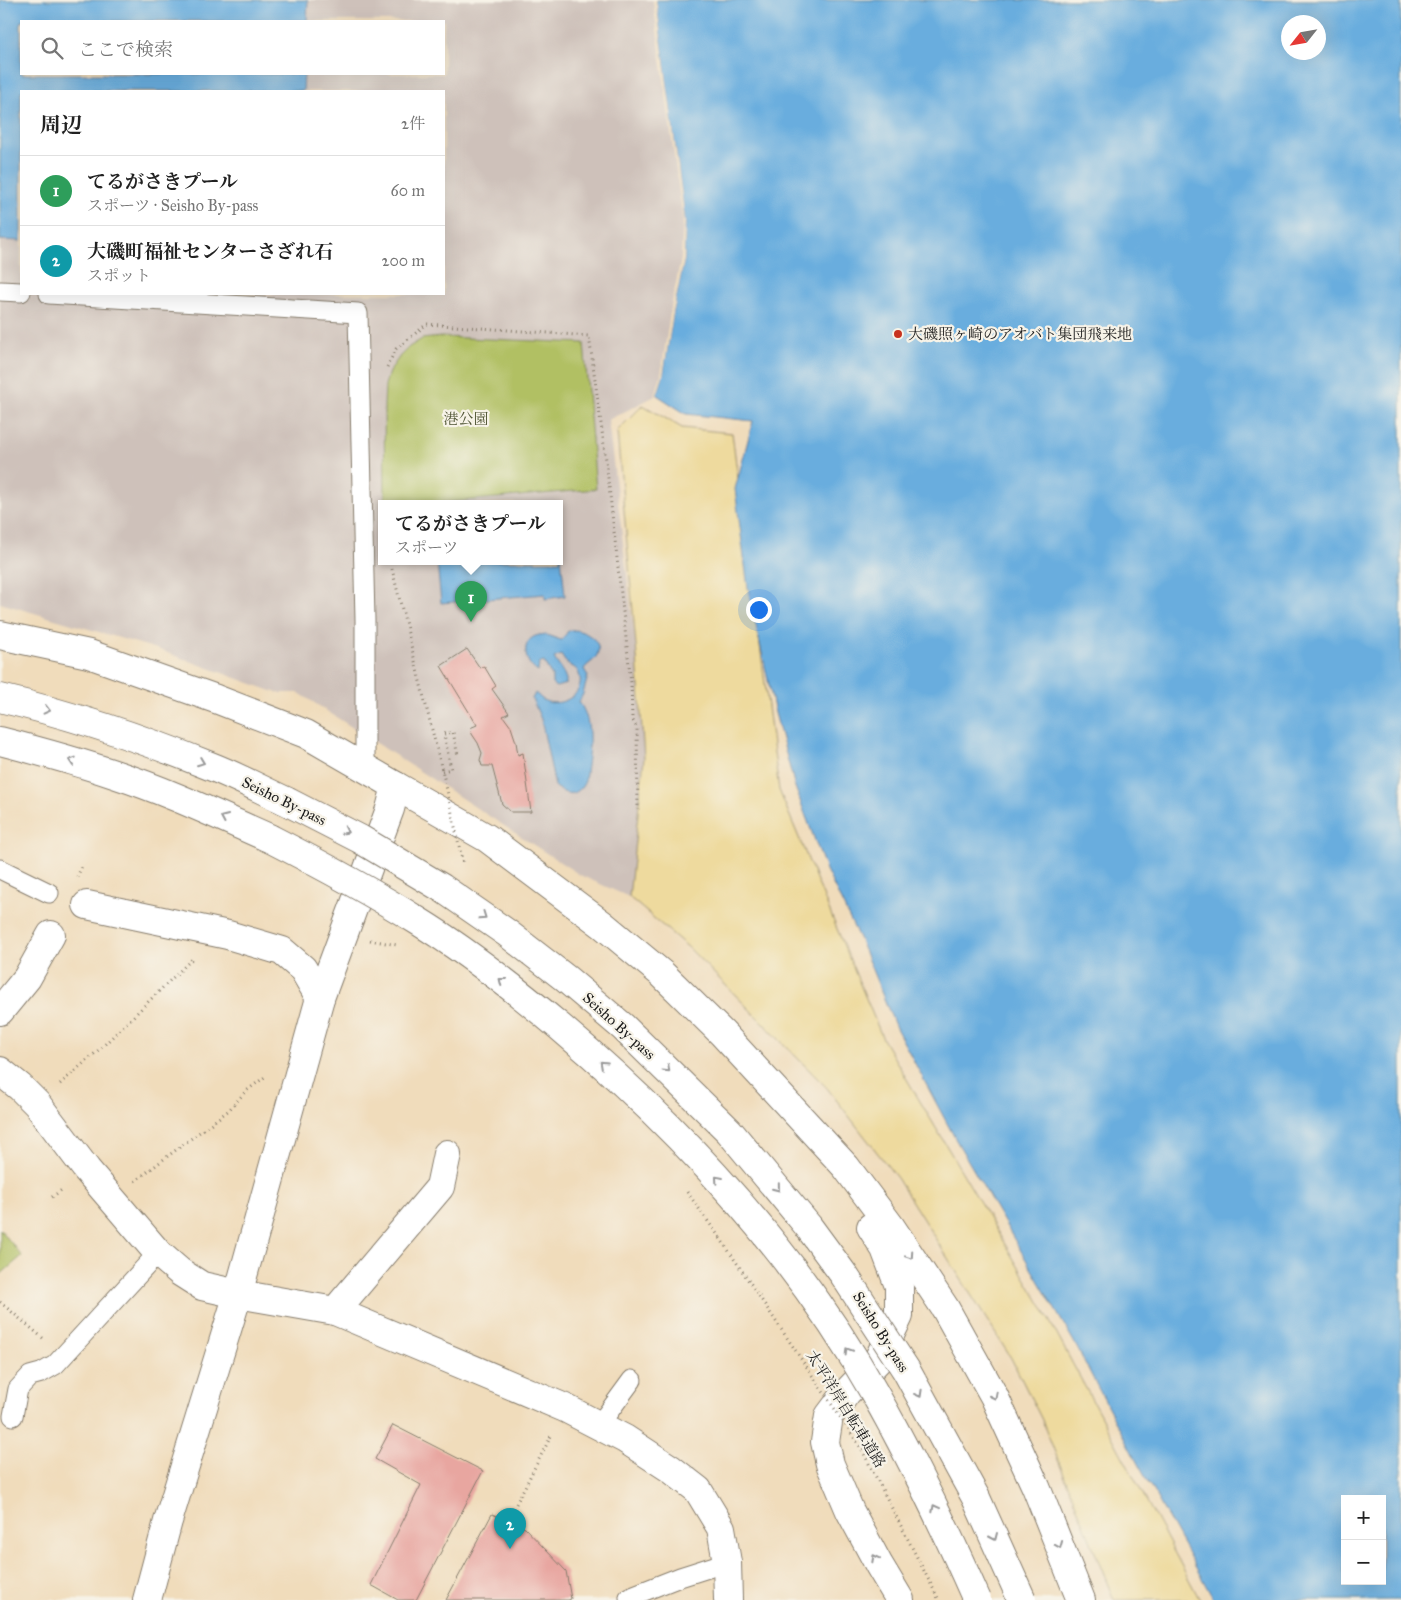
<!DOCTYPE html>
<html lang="ja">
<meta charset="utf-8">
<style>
:root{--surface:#fff;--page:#f6f6f6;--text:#222;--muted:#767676;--line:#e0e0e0;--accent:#111827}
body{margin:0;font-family:"IM FELL Great Primer","Noto Serif JP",serif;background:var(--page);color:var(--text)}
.controls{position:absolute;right:15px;bottom:15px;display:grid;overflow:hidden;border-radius:0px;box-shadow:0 5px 20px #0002}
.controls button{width:45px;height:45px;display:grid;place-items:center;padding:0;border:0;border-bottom:1px solid var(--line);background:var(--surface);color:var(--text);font:25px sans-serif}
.compass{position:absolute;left:1281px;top:15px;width:45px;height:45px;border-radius:50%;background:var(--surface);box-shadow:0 5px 20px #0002;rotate:239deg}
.you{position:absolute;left:758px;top:609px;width:18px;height:18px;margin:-12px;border:4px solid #fff;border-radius:50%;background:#1a73e8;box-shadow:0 0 0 8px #1a73e833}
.badge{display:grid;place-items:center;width:32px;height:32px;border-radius:50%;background:var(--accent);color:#fff;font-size:16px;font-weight:700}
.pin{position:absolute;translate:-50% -41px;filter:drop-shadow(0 1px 2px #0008)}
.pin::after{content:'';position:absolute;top:26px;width:18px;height:15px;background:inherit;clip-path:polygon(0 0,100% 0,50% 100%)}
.popup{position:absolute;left:378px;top:500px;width:185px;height:65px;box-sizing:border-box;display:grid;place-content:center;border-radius:0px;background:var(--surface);filter:drop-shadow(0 1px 4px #0005);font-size:16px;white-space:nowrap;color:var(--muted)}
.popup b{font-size:19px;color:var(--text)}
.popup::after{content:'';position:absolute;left:50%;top:100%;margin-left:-10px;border:10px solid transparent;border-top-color:var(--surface)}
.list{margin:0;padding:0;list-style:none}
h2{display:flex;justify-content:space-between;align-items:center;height:65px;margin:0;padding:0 20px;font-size:21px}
h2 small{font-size:16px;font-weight:400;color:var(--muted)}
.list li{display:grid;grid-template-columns:32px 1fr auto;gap:15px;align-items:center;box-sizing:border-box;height:70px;padding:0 20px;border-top:1px solid var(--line)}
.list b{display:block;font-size:19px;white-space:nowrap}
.list p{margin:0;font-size:16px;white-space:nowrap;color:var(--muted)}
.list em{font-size:16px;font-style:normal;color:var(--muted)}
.icon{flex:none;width:28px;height:28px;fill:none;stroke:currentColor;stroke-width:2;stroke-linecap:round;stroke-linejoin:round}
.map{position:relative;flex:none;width:1401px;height:1600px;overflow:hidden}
.search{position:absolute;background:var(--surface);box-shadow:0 5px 20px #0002;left:20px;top:20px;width:425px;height:55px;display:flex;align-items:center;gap:12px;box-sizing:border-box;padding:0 18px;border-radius:0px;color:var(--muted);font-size:19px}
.panel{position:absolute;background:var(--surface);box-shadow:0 5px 20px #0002;left:20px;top:90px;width:425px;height:205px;border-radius:0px}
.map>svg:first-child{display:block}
</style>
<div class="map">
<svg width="1401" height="1600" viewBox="0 0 1401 1600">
<rect width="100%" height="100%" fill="#f7f3e8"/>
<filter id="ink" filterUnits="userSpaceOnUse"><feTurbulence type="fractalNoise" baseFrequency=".02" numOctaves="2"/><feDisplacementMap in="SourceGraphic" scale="10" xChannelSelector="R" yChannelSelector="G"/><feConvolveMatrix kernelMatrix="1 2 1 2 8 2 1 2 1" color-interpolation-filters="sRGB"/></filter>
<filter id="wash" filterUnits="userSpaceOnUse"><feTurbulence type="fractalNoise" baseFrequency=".0096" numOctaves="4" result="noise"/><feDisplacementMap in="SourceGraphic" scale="20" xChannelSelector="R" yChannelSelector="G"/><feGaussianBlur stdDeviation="1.12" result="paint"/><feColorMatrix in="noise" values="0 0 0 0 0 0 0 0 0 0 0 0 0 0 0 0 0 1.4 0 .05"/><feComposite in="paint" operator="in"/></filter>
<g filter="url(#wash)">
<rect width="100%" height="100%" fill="#f0dcbb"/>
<!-- industrial -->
<path fill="#cec1ba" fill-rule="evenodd" d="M0,0H656L685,220L684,260L657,395L608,420L637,657L644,758L629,897L580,875L299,693H277L157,649L0,603ZM21,21H444V74H21ZM21,91H444V294H21ZM382,503H560V561H382Z"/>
<!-- green -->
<g fill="#b1c063" stroke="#666e40">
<polygon points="441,337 584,343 596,489 442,503 385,503 384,406 385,385 389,372 400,356 409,347 422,339"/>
<polygon points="0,1229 22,1256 0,1275"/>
</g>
<!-- sand -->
<polygon fill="#eeda9e" stroke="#857b5d" points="643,405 682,428 732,433 779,790 883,1039 1041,1305 1200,1600 1114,1600 1042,1420 1011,1358 897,1178 827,1088 689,948 629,897 644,758 637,657 617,431"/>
<!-- water -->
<g fill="#69adde" stroke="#42647d" fill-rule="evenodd">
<polygon points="0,0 308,0 307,21 21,21 21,74 304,74 303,91 21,91 21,241 0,240"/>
<path d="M656,0H1401V1600H1214L1138,1464L1073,1340L956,1140L896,1028L859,938L826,870L795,787L775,713L748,588L735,489L753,421L686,414L657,395L663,376L673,313L684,260L685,220ZM1288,22H1318V52H1288ZM1345,1499H1382V1581H1345Z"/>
<polygon points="560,547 565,596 545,599 545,594 441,603 437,561 560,561"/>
<path d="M574,630C586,631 605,642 596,657C593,662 587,664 584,669L588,676L583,694L579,702C595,723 588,756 585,781C579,796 566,797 555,786L541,719L532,699L535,693C540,696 542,701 548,702C564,706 586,693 579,674C577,668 573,667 568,664C565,662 563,658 561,655L554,658L564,674L566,679V684L556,687L552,684V676L544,662L539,663L538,672C524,664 519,639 539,635C548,633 554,639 562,640L568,631Z"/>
</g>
<!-- pier -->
<polygon fill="#f0dcbb" points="653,0 656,0 685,220 684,260 673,313 663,376 657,395 655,396 661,375 670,313 681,259 683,220"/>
<g id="blocks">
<!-- building -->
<g fill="#e8a6a0">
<polygon points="467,649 480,668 484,666 496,686 492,689 509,713 503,716 511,727 516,742 518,755 523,753 531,812 511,812 502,804 492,766 482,766 480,760 482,753 478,743 472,734 470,728 477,725 441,666"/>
<polygon points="393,1425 483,1471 416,1600 398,1600 371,1585 421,1485 375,1459"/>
<polygon points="492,1514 525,1528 566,1571 571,1599 568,1600 446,1600"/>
</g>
</g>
</g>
<g filter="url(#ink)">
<use href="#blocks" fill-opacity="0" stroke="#867c6c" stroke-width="1"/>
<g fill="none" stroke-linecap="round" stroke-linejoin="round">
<!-- lane casing -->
<g stroke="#867c6c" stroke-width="21">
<g id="lane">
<polyline points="0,291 21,292"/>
<polyline points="49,294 358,313 365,620 365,768"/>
<polyline points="0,869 49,893"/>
<polyline points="13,1416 18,1389 30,1376 41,1373 55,1365 158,1253"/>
<polyline points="599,1425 632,1380"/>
<polyline points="629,1597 680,1577 727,1562"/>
</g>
</g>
<!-- street casing -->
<g stroke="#867c6c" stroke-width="30">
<g id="street">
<polyline points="87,905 228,935 282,951 303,969 320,998"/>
<polyline points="0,1011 27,978 51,935"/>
<polyline points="0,1071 20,1087 37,1104 87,1170 158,1253 180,1272 202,1286 238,1294 335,1311 565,1408 625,1439 671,1469 698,1490 721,1528 727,1562 728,1600"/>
<polyline points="335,1311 440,1187 447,1154"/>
</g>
</g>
<!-- secondary casing -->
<g stroke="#867c6c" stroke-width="30">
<polyline id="secondary" points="0,635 89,654 216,699 306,734 396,786 390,809 320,998 238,1294 168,1521 147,1600"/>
</g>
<!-- highway casing -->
<g stroke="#867c6c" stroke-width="30">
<g id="highway">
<path d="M0,698C72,715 141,738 210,766C236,776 260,789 286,801"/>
<path d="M0,741C39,751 79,762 117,775C169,792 219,816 269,838"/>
<polyline points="396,786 487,838 603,925 662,974 722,1033 846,1167 891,1227 945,1308 994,1396 1036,1487 1081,1600"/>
<polyline points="871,1227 885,1249 899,1286 899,1316 878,1360 847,1392 829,1416 825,1442 830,1464 850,1511 879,1565 900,1600"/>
</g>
</g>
<!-- path -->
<g stroke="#867c6c" stroke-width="3" stroke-dasharray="1 4" stroke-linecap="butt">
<polyline points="387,367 396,349 427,324 589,336 606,460 631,683 632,719 637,728 638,810"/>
<polyline points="442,771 451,769 444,734 453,732 458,756"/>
<polyline points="77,877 83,864"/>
<polyline points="60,1084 102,1047 192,959"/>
<polyline points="135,1181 229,1110 245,1092 266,1076"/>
<polyline points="687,1192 720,1238"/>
<polyline points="52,1197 63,1189"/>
<polyline points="0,1302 44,1339"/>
<polyline points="516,1504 551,1436"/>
</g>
<!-- lane -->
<use href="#lane" stroke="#fff" stroke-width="19"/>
<!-- street -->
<use href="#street" stroke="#fff" stroke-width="28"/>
<!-- secondary -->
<use href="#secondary" stroke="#fff" stroke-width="28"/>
<!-- highway -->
<use href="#highway" stroke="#fff" stroke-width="28"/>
<!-- highway-bridge casing -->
<g stroke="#867c6c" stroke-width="30" stroke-linecap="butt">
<g id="highway-bridge">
<polyline points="286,801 360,839 442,888 507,933 565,978 623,1027 729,1131 808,1226 844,1275 906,1370 976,1498 1022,1600"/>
<path d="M269,838C320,864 370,891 418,921C468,952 515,989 560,1027C683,1131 795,1252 875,1394C913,1461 946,1530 977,1600"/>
</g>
</g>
<!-- path-bridge -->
<g stroke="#867c6c" stroke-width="3" stroke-dasharray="1 4" stroke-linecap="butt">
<polyline points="392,569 447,790 463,864"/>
<polyline points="370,940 397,945"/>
<polyline points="720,1238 861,1448 939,1600"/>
</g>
<!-- highway-bridge -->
<use href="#highway-bridge" stroke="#fff" stroke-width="28"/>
</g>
<!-- one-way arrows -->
<defs><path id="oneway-chevron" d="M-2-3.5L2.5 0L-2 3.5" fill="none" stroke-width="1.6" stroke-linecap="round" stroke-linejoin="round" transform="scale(1.25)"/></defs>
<g stroke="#999">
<use href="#oneway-chevron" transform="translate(47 710) rotate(14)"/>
<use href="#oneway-chevron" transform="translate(72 761) rotate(-162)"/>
<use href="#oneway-chevron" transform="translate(201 762) rotate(21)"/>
<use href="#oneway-chevron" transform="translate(224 818) rotate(-156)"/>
<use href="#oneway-chevron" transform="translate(345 831) rotate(27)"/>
<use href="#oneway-chevron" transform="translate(483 916) rotate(35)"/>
<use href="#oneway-chevron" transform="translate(502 981) rotate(-142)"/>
<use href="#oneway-chevron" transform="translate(603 1064) rotate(-137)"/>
<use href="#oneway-chevron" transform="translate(667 1069) rotate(44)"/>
<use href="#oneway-chevron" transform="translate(718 1179) rotate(-131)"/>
<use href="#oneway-chevron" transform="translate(777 1188) rotate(51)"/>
<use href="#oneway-chevron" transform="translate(910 1256) rotate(56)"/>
<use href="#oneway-chevron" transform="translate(848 1351) rotate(-122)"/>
<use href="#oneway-chevron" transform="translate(919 1394) rotate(61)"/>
<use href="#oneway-chevron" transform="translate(994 1396) rotate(63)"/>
<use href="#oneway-chevron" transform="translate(935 1508) rotate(-118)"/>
<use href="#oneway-chevron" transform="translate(994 1537) rotate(66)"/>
<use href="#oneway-chevron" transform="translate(1059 1545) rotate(68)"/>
<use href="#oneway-chevron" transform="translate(875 1558) rotate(-118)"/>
</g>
</g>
<!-- markers -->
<circle fill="#c8321e" stroke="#f7f3e8" stroke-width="2" cx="898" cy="334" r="5"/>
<g text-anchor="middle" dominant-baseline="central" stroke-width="4.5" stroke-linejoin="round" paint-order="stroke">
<!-- poi labels -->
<g font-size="15" fill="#1c1c1c" stroke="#f7f3e8" text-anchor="start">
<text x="908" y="334">大磯照ヶ崎のアオバト集団飛来地</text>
</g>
<!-- park labels -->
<g font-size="15" fill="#505535" stroke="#f7f3e8">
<text x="466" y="419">港公園</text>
</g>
<!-- street labels -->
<g font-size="15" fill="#1c1c1c" stroke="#f7f3e8">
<text transform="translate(284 801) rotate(26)">Seisho By-pass</text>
<text transform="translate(619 1026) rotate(42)">Seisho By-pass</text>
<text transform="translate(881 1332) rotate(58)">Seisho By-pass</text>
<text transform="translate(846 1409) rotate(58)">太平洋岸自転車道路</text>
</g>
</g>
</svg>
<div class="controls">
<button>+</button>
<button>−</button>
</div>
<svg class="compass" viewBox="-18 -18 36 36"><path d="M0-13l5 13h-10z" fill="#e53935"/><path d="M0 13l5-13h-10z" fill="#767676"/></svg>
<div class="you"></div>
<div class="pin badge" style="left:471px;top:622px;background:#2e9e5b">1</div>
<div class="popup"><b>てるがさきプール</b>スポーツ</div>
<div class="pin badge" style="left:510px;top:1549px;background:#0f9aa8">2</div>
<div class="search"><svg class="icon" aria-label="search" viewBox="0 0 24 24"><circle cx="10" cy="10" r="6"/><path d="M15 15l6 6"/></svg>ここで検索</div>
<section class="panel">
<h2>周辺<small>2件</small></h2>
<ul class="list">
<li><span class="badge" style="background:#2e9e5b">1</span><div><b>てるがさきプール</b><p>スポーツ · Seisho By-pass</p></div><em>60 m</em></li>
<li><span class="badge" style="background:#0f9aa8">2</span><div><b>大磯町福祉センターさざれ石</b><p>スポット</p></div><em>200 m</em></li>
</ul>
</section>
</div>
